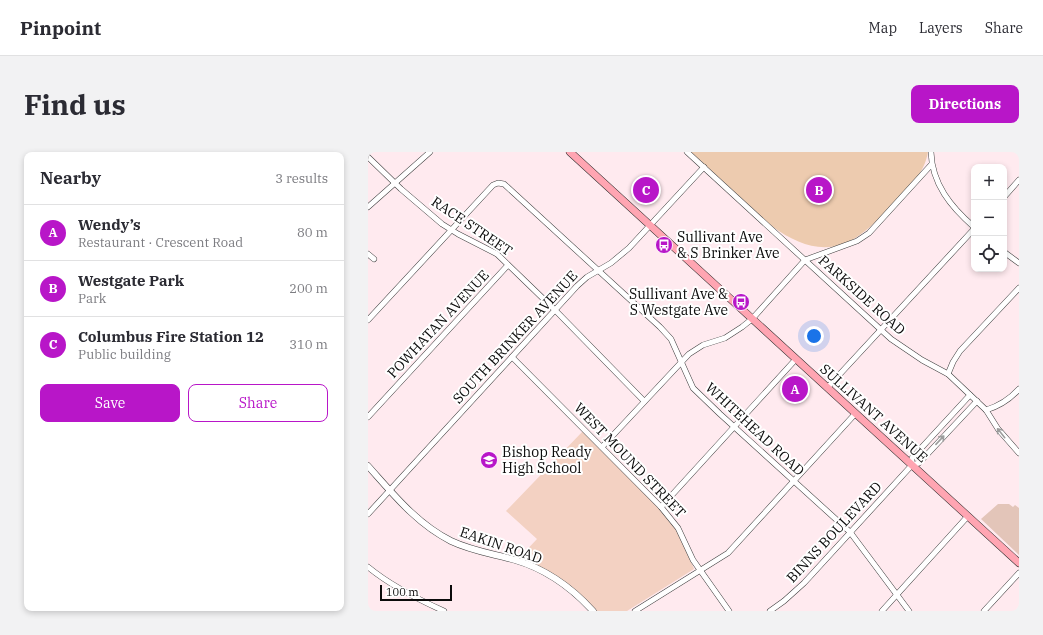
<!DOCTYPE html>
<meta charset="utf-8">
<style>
:root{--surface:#fff;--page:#f2f2f3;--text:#2b2b33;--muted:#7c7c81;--line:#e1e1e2;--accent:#b816c8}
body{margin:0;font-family:"IBM Plex Serif",serif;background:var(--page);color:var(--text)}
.controls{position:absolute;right:12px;top:12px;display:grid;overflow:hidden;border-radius:8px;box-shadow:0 2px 6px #0003}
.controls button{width:36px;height:36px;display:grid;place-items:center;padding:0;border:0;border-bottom:1px solid var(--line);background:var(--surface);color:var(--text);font:20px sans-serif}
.scale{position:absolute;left:12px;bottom:10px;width:72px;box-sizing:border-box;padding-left:4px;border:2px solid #0b0b0b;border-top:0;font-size:11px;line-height:14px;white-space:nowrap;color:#0b0b0b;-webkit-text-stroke:3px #fff;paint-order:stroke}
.you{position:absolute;left:446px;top:184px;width:14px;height:14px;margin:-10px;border:3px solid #fff;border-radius:50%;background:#1a73e8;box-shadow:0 0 0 6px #1a73e833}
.badge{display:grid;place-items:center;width:26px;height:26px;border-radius:50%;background:var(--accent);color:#fff;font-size:13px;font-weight:700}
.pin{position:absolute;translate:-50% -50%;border:2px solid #fff;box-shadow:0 1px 4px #0006}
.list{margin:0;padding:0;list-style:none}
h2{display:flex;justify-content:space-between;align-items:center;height:52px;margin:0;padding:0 16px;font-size:17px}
h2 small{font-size:13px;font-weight:400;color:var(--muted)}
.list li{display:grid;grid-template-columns:26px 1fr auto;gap:12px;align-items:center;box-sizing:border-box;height:56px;padding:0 16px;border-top:1px solid var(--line)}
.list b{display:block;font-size:15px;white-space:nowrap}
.list p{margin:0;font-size:13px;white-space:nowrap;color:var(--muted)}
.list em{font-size:13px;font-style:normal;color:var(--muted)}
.actions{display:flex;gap:8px;padding:12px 16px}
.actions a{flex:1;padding:9px 0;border:1px solid var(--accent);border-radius:8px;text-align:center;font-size:14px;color:var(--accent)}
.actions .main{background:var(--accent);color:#fff}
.icon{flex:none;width:22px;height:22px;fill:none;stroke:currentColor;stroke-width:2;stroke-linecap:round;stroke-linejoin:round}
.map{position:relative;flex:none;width:651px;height:459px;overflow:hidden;border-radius:8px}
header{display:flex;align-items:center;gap:24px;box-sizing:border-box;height:56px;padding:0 20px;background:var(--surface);border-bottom:1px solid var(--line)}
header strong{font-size:19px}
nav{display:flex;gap:22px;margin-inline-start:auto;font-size:14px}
.intro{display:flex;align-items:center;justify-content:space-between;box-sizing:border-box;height:96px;padding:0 24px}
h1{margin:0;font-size:28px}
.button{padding:10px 18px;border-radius:8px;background:var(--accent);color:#fff;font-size:14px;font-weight:700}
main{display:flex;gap:24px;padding:0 24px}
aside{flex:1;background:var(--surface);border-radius:8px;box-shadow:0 2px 6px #0003}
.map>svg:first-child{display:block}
</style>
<header>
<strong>Pinpoint</strong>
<nav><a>Map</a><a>Layers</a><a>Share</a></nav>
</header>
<div class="intro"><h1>Find us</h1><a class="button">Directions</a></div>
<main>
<aside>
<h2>Nearby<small>3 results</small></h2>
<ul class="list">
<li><span class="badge">A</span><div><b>Wendy’s</b><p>Restaurant · Crescent Road</p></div><em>80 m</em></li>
<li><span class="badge">B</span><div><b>Westgate Park</b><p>Park</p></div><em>200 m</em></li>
<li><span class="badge">C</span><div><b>Columbus Fire Station 12</b><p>Public building</p></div><em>310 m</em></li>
</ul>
<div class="actions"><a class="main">Save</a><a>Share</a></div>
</aside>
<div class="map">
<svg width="651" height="459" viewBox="0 0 651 459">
<rect width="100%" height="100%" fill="#ffeaef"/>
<!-- green -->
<path fill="#edcbaf" d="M323,0H560C556,23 541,34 526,50C516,61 506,73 493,82C463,105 433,95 405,75Z"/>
<!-- cemetery -->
<polygon fill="#e3c5b9" points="630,352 641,352 645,355 647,353 651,356 651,403 613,367"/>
<!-- pitch -->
<path fill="#f3d1c2" d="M215,279L298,363L310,379L326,417L259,459H229C205,432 183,420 151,406L169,387L138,359Z"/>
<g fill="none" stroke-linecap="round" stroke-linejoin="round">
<!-- minor casing -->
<g stroke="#3e3e3e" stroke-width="6">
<g id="minor">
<polyline points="319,0 523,187 554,208 580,222 618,258 630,277 651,301"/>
<path d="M563,0C564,32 583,55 606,75"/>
<polyline points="0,5 33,37 74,72 90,82 129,102 187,158 276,249"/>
<polyline points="636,45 651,28"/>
<polyline points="0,55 62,0"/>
<polyline points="636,100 651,111"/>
<polyline points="0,102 6,107"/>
<polyline points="0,168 125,33 130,31 136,32 292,175 303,187 325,236 352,262 482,380 541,459"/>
<polyline points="144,205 293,355 310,376 325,408 361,459"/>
<polyline points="580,222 585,210 592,199 651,136"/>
<polyline points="459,236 606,77"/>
<path d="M618,258C631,254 642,247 651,237"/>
<polyline points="0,265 140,113"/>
<polyline points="234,295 321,202 335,193 357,186 374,175 384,167 437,108 489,89 501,81 563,13"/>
<polyline points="544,313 544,306 602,243"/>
<polyline points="293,355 428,207"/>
<polyline points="0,362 209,134 219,125 243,111 261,96 336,15"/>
<path d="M0,415C23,434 49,447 76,459"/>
<polyline points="267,459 360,401 487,262"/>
<polyline points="402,459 416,449 436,431 544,313 551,311 609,249"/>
<polyline points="514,459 600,364"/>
<polyline points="616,459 651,421"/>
</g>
</g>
<!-- tertiary casing -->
<g stroke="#3e3e3e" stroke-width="7">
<path id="tertiary" d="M0,314C25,342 49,372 83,389C104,399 126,402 147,408C178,417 204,436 225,459"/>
</g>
<!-- secondary casing -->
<g stroke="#2d2d2d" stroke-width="8">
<polyline id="secondary" points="202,0 651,411"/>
</g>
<!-- minor -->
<use href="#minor" stroke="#fff" stroke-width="5"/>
<!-- tertiary -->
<use href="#tertiary" stroke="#fff" stroke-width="6"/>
<!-- secondary -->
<use href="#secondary" stroke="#ffa5b2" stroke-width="7"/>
</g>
<!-- one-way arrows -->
<defs><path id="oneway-shaft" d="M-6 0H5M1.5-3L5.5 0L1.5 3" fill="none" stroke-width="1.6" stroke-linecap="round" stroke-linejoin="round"/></defs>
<g stroke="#9d9d9d">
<use href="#oneway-shaft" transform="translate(633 281) rotate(-129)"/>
<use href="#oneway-shaft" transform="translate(572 288) rotate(-47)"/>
</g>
<!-- icons -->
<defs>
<g id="bus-disc" transform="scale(0.9)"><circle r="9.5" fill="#b816c8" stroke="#fff"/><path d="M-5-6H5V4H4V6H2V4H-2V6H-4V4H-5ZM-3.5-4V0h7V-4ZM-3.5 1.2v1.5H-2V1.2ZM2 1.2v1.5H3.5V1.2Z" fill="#fff"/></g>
<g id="school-disc" transform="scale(0.9)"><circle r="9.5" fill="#b816c8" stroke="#fff"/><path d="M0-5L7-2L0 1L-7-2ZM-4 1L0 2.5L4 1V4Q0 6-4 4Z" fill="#fff"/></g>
</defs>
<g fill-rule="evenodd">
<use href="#bus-disc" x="296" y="93"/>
<use href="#bus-disc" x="373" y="150"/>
<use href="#school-disc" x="121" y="308"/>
</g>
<g text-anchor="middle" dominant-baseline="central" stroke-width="4" stroke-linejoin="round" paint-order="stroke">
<!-- street labels -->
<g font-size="14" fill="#0b0b0b" stroke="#fff">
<text transform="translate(104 74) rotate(34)">RACE STREET</text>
<text transform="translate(494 143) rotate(42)">PARKSIDE ROAD</text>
<text transform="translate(70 172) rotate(-47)">POWHATAN AVENUE</text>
<text transform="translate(147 185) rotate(-47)">SOUTH BRINKER AVENUE</text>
<text transform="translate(506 261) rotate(42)">SULLIVANT AVENUE</text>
<text transform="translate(387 277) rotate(43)">WHITEHEAD ROAD</text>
<text transform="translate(262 308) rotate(46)">WEST MOUND STREET</text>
<text transform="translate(466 380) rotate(-47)">BINNS BOULEVARD</text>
<text transform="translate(133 393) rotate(19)">EAKIN ROAD</text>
</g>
<!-- poi labels -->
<g font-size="14" fill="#0b0b0b" stroke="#fff" text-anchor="start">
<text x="309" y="85">Sullivant Ave<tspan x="309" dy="16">&amp; S Brinker Ave</tspan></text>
<text x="360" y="142" text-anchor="end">Sullivant Ave &amp;<tspan x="360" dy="16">S Westgate Ave</tspan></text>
<text x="134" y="300">Bishop Ready<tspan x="134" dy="16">High School</tspan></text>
</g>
</g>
</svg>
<div class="controls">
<button>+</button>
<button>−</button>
<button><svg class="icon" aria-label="locate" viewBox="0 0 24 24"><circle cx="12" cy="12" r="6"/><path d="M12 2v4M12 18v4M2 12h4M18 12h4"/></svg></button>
</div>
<div class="scale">100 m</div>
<div class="you"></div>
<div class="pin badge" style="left:427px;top:237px">A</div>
<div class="pin badge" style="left:451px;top:38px">B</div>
<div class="pin badge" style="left:278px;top:38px">C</div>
</div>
</main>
